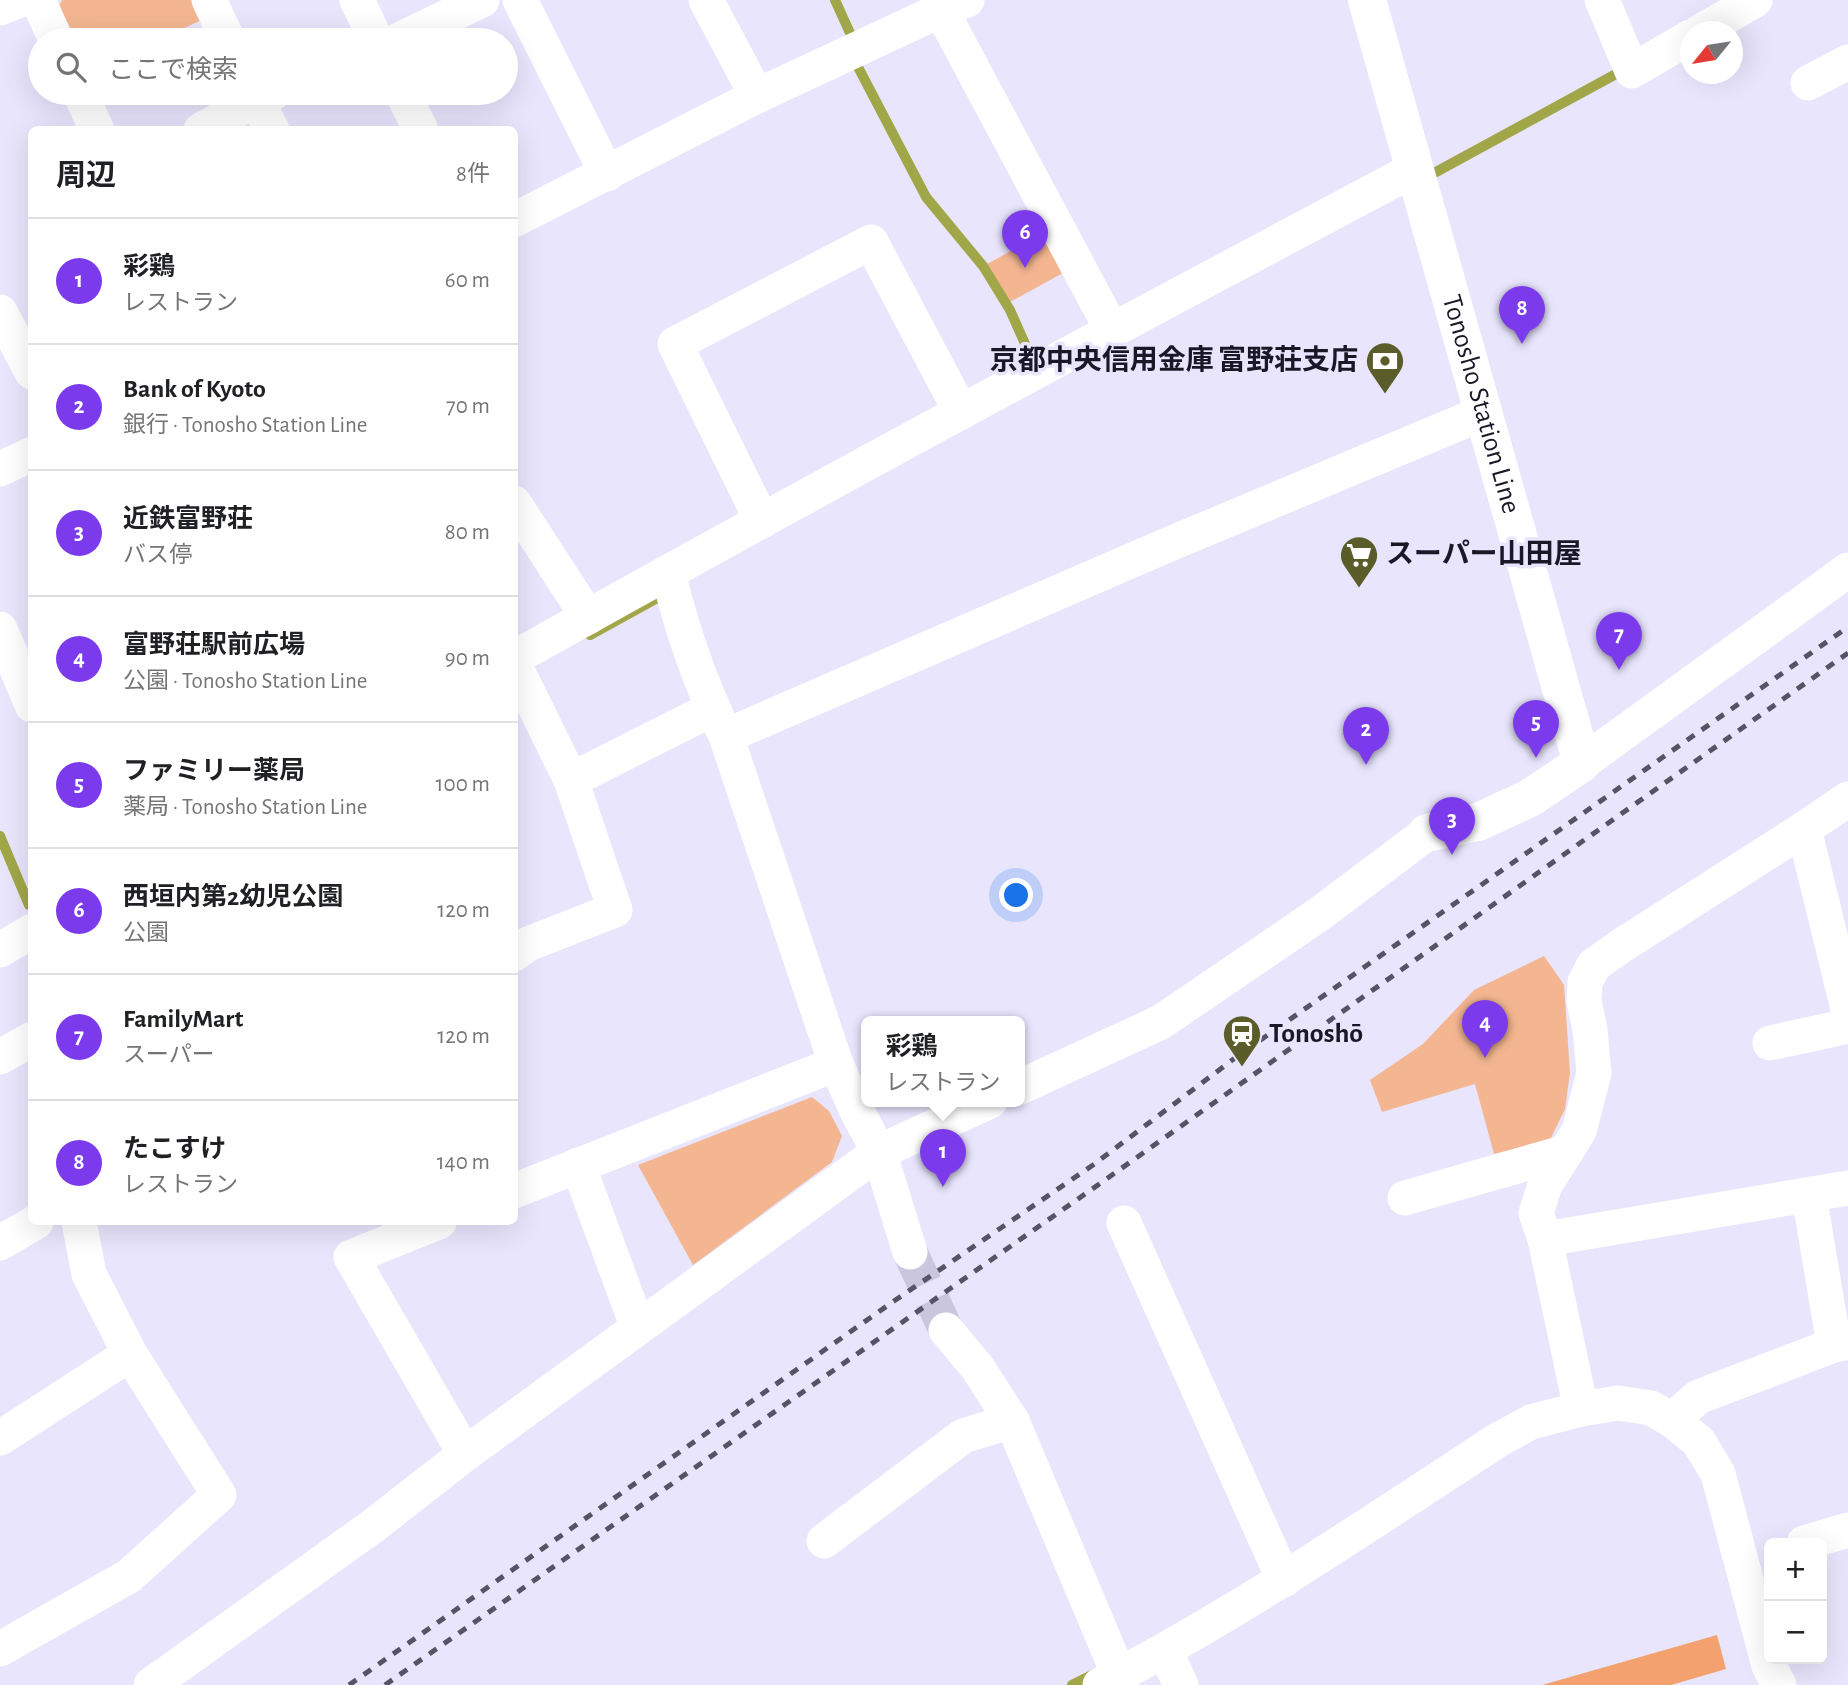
<!DOCTYPE html>
<html lang="ja">
<meta charset="utf-8">
<style>
:root{--surface:#fff;--page:#f2f2f2;--text:#202124;--muted:#757577;--line:#e0e0e0;--accent:#7c3aed}
body{margin:0;font-family:"Alegreya Sans","Noto Sans JP",sans-serif;background:var(--page);color:var(--text)}
.controls{position:absolute;right:21px;bottom:21px;display:grid;overflow:hidden;border-radius:10px;box-shadow:0 7px 28px #0002}
.controls button{width:63px;height:63px;display:grid;place-items:center;padding:0;border:0;border-bottom:2px solid var(--line);background:var(--surface);color:var(--text);font:35px sans-serif}
.compass{position:absolute;left:1680px;top:21px;width:63px;height:63px;border-radius:50%;background:var(--surface);box-shadow:0 7px 28px #0002;rotate:240deg}
.you{position:absolute;left:1017px;top:896px;width:24px;height:24px;margin:-18px;border:5px solid #fff;border-radius:50%;background:#1a73e8;box-shadow:0 0 0 10px #1a73e833}
.badge{display:grid;place-items:center;width:46px;height:46px;border-radius:50%;background:var(--accent);color:#fff;font-size:23px;font-weight:700}
.pin{position:absolute;translate:-50% -58px;filter:drop-shadow(0 2px 4px #0008)}
.pin::after{content:'';position:absolute;top:37px;width:24px;height:21px;background:inherit;clip-path:polygon(0 0,100% 0,50% 100%)}
.popup{position:absolute;left:861px;top:1016px;width:164px;height:91px;box-sizing:border-box;display:grid;place-content:center;border-radius:10px;background:var(--surface);filter:drop-shadow(0 2px 5px #0005);font-size:23px;white-space:nowrap;color:var(--muted)}
.popup b{font-size:26px;color:var(--text)}
.popup::after{content:'';position:absolute;left:50%;top:100%;margin-left:-14px;border:14px solid transparent;border-top-color:var(--surface)}
.list{margin:0;padding:0;list-style:none}
h2{display:flex;justify-content:space-between;align-items:center;height:91px;margin:0;padding:0 28px;font-size:30px}
h2 small{font-size:23px;font-weight:400;color:var(--muted)}
.list li{display:grid;grid-template-columns:46px 1fr auto;gap:21px;align-items:center;box-sizing:border-box;height:126px;padding:0 28px;border-top:2px solid var(--line)}
.list b{display:block;font-size:26px;white-space:nowrap}
.list p{margin:0;font-size:23px;white-space:nowrap;color:var(--muted)}
.list em{font-size:23px;font-style:normal;color:var(--muted)}
.icon{flex:none;width:38px;height:38px;fill:none;stroke:currentColor;stroke-width:2;stroke-linecap:round;stroke-linejoin:round}
.map{position:relative;flex:none;width:1848px;height:1685px;overflow:hidden}
.search{position:absolute;background:var(--surface);box-shadow:0 7px 28px #0002;left:28px;top:28px;width:490px;height:77px;display:flex;align-items:center;gap:18px;box-sizing:border-box;padding:0 24px;border-radius:38px;color:var(--muted);font-size:26px}
.panel{position:absolute;background:var(--surface);box-shadow:0 7px 28px #0002;left:28px;top:126px;width:490px;height:1099px;border-radius:10px}
.map>svg:first-child{display:block}
</style>
<div class="map">
<svg width="1848" height="1685" viewBox="0 0 1848 1685">
<rect width="100%" height="100%" fill="#e8e5fd"/>
<!-- green -->
<g fill="#f4b691">
<polygon points="62,0 197,0 206,18 158,40 69,40 56,11"/>
<polygon points="1042,234 1063,273 1008,303 987,264"/>
<polygon points="1544,956 1564,985 1570,1073 1565,1109 1549,1142 1494,1154 1475,1084 1382,1112 1370,1080 1423,1044 1474,990"/>
<polygon points="812,1097 829,1111 842,1136 832,1162 693,1265 638,1165"/>
</g>
<!-- forest -->
<polygon fill="#f3a16f" points="1717,1635 1726,1669 1671,1685 1542,1685"/>
<g fill="none" stroke-linecap="round" stroke-linejoin="round">
<!-- stream -->
<g stroke="#a1a648" stroke-width="10">
<polyline points="835,0 850,33"/>
<polyline points="858,67 926,197 983,266 1010,310 1030,355"/>
<polyline points="1425,178 1616,74"/>
<polyline points="590,635 668,592"/>
<polyline points="0,836 29,905"/>
<polyline points="1072,1685 1096,1673"/>
</g>
<!-- minor-tunnel -->
<polyline stroke="#c9c6dd" stroke-width="35" stroke-dasharray="35 18" stroke-linecap="butt" points="910,1252 946,1330"/>
<!-- minor -->
<g stroke="#fff" stroke-width="35">
<polyline points="38,0 56,40"/>
<polyline points="209,0 228,40"/>
<polyline points="357,0 376,40"/>
<polyline points="520,0 607,174"/>
<polyline points="706,0 757,96"/>
<polyline points="1602,0 1632,71 1690,37"/>
<polyline points="0,8 20,0"/>
<polyline points="941,10 1112,330"/>
<polyline points="1700,32 1755,0"/>
<polyline points="399,40 482,0"/>
<polyline points="1808,83 1848,62"/>
<polyline points="80,93 97,130"/>
<polyline points="252,93 272,130"/>
<polyline points="402,93 421,130"/>
<polyline points="201,130 255,100 273,93"/>
<polyline points="514,220 757,96 941,10 967,0"/>
<polyline points="0,312 32,372"/>
<polyline points="0,469 32,454"/>
<polyline points="514,503 588,617"/>
<polyline points="762,521 675,344 871,242 961,412"/>
<path d="M668,572C681,627 701,685 726,736L836,1064L858,1113L879,1152L910,1252"/>
<polyline points="0,629 32,705"/>
<path d="M514,658C812,491 1113,329 1415,169"/>
<polyline points="514,664 571,780 615,910 528,944 514,954"/>
<polyline points="726,736 1165,546 1483,413"/>
<polyline points="1582,763 1848,570"/>
<polyline points="571,780 712,709"/>
<polyline points="1804,829 1848,1009"/>
<polyline points="0,950 32,931"/>
<polyline points="1770,1043 1848,1026"/>
<polyline points="0,1057 32,1039"/>
<polyline points="1020,1087 1161,1022 1318,915 1427,833"/>
<polyline points="578,1165 638,1328"/>
<polyline points="514,1191 836,1064"/>
<polyline points="1809,1195 1834,1345"/>
<polyline points="1405,1198 1566,1152"/>
<polyline points="439,1222 351,1257 465,1454"/>
<polyline points="1124,1223 1284,1580"/>
<polyline points="1545,1239 1848,1188"/>
<polyline points="0,1243 36,1222"/>
<polyline points="946,1330 977,1367 1012,1421 1119,1675"/>
<polyline points="1581,1409 1545,1239 1536,1213 1545,1185 1579,1131 1594,1073 1590,1030 1584,1001 1585,982 1594,965 1621,946 1804,829 1848,799"/>
<polyline points="1672,1420 1698,1397 1834,1345 1848,1342"/>
<polyline points="0,1438 130,1354"/>
<polyline points="824,1541 963,1436 1012,1421"/>
<polyline points="1804,1543 1848,1530"/>
<polyline points="0,1649 129,1576 219,1495 130,1354 89,1274 79,1222"/>
<polyline points="1165,1651 1181,1685"/>
<polyline points="151,1685 373,1526 465,1454 879,1152 990,1101"/>
<path d="M1100,1685C1238,1613 1368,1525 1498,1440L1531,1422L1581,1409L1618,1403L1651,1408L1672,1420L1699,1442L1718,1474L1769,1666L1779,1685"/>
</g>
<!-- major -->
<path stroke="#fff" stroke-width="38" id="s1" d="M1367,0L1582,763L1530,798L1478,822L1427,833"/>
<!-- rail -->
<g stroke="#555364" stroke-width="5" stroke-dasharray="9 9" stroke-linecap="butt">
<polyline points="349,1685 894,1301 1093,1165 1235,1058 1848,627"/>
<polyline points="385,1685 1105,1180 1848,653"/>
</g>
</g>
<!-- icons -->
<defs>
<g id="bank-pin" transform="scale(2.0125)"><path d="M0 17L-7.5 6A9.5 9.5 0 1 1 7.5 6Z" fill="#5a5d2a" stroke="#e8e5fd"/><path d="M-6-4H6V4H-6ZM0-2.3a2.3 2.3 0 1 0 0 4.6a2.3 2.3 0 1 0 0-4.6Z" fill="#fff"/></g>
<g id="supermarket-pin" transform="scale(2.0125)"><path d="M0 17L-7.5 6A9.5 9.5 0 1 1 7.5 6Z" fill="#5a5d2a" stroke="#e8e5fd"/><path d="M-6-5.5h2.5l.6 2H6L4.5 2H-2.5L-4.4-4H-6ZM-1.5 3.2a1.3 1.3 0 1 0 .1 0ZM3 3.2a1.3 1.3 0 1 0 .1 0Z" fill="#fff"/></g>
<g id="station-pin" transform="scale(2.0125)"><path d="M0 17L-7.5 6A9.5 9.5 0 1 1 7.5 6Z" fill="#5a5d2a" stroke="#e8e5fd"/><path d="M-3-6H3Q5-6 5-4V2Q5 4 3 4L4.5 6H3L1.5 4h-3L-3 6H-4.5L-3 4Q-5 4-5 2V-4Q-5-6-3-6ZM-3.5-4v3h7v-3ZM-3.5 1v1.5H-2V1ZM2 1v1.5H3.5V1Z" fill="#fff"/></g>
</defs>
<g fill-rule="evenodd">
<use href="#bank-pin" x="1385" y="361"/>
<use href="#supermarket-pin" x="1359" y="555"/>
<use href="#station-pin" x="1242" y="1034"/>
</g>
<g text-anchor="middle" dominant-baseline="central" stroke-width="7" stroke-linejoin="round" paint-order="stroke">
<!-- poi labels -->
<g font-size="28" font-weight="bold" fill="#1a1826" stroke="#e8e5fd" text-anchor="start">
<text x="1358" y="361" text-anchor="end">京都中央信用金庫 富野荘支店</text>
<text x="1386" y="555">スーパー山田屋</text>
<text x="1269" y="1034">Tonoshō</text>
</g>
<!-- street labels -->
<g font-size="28" fill="#1a1826" stroke="#e8e5fd">
<text stroke="none"><textPath href="#s1" startOffset="420">Tonosho Station Line</textPath></text>
</g>
</g>
</svg>
<div class="controls">
<button>+</button>
<button>−</button>
</div>
<svg class="compass" viewBox="-18 -18 36 36"><path d="M0-13l5 13h-10z" fill="#e53935"/><path d="M0 13l5-13h-10z" fill="#757577"/></svg>
<div class="you"></div>
<div class="pin badge" style="left:943px;top:1187px">1</div>
<div class="popup"><b>彩鶏</b>レストラン</div>
<div class="pin badge" style="left:1366px;top:765px">2</div>
<div class="pin badge" style="left:1452px;top:855px">3</div>
<div class="pin badge" style="left:1485px;top:1058px">4</div>
<div class="pin badge" style="left:1536px;top:758px">5</div>
<div class="pin badge" style="left:1025px;top:268px">6</div>
<div class="pin badge" style="left:1619px;top:670px">7</div>
<div class="pin badge" style="left:1522px;top:344px">8</div>
<div class="search"><svg class="icon" aria-label="search" viewBox="0 0 24 24"><circle cx="10" cy="10" r="6"/><path d="M15 15l6 6"/></svg>ここで検索</div>
<section class="panel">
<h2>周辺<small>8件</small></h2>
<ul class="list">
<li><span class="badge">1</span><div><b>彩鶏</b><p>レストラン</p></div><em>60 m</em></li>
<li><span class="badge">2</span><div><b>Bank of Kyoto</b><p>銀行 · Tonosho Station Line</p></div><em>70 m</em></li>
<li><span class="badge">3</span><div><b>近鉄富野荘</b><p>バス停</p></div><em>80 m</em></li>
<li><span class="badge">4</span><div><b>富野荘駅前広場</b><p>公園 · Tonosho Station Line</p></div><em>90 m</em></li>
<li><span class="badge">5</span><div><b>ファミリー薬局</b><p>薬局 · Tonosho Station Line</p></div><em>100 m</em></li>
<li><span class="badge">6</span><div><b>西垣内第2幼児公園</b><p>公園</p></div><em>120 m</em></li>
<li><span class="badge">7</span><div><b>FamilyMart</b><p>スーパー</p></div><em>120 m</em></li>
<li><span class="badge">8</span><div><b>たこすけ</b><p>レストラン</p></div><em>140 m</em></li>
</ul>
</section>
</div>
